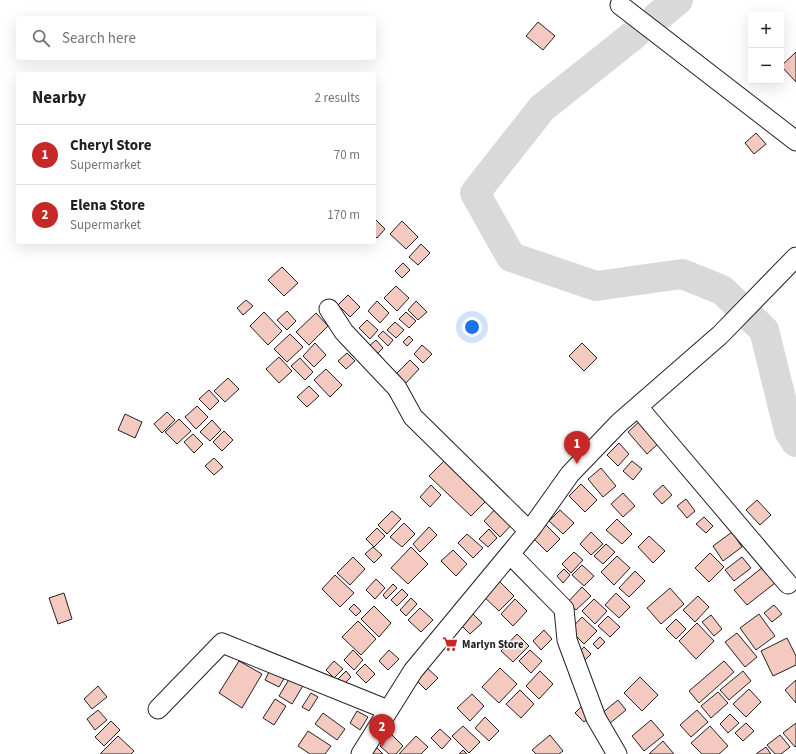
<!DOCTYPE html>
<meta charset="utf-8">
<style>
:root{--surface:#fff;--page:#f2f2f2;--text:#202124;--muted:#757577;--line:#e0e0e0;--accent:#c62828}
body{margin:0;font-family:"Source Sans 3",sans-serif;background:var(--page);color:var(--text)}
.controls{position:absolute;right:12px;top:12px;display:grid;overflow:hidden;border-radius:4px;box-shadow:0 4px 16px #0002}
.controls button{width:36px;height:36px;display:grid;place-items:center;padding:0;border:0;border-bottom:1px solid var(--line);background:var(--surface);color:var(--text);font:20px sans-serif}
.you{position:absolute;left:472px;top:327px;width:14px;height:14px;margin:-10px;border:3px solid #fff;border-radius:50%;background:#1a73e8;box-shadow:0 0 0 6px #1a73e833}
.badge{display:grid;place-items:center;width:26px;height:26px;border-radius:50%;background:var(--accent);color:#fff;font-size:13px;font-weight:700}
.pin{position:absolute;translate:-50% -33px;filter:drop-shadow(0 1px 2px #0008)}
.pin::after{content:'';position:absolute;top:21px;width:14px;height:12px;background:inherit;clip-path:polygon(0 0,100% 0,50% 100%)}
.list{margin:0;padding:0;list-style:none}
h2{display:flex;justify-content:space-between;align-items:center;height:52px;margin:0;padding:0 16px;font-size:17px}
h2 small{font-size:13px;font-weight:400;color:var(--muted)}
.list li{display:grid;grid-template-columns:26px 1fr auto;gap:12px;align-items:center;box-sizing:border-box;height:60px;padding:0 16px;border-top:1px solid var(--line)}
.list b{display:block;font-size:15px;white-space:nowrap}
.list p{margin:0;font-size:13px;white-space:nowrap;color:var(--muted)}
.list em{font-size:13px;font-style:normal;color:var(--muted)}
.icon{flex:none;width:22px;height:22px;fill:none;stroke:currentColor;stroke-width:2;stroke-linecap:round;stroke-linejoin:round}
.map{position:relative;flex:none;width:796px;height:754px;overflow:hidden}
.search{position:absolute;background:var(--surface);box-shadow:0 4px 16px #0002;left:16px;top:16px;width:360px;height:44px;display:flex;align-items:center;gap:10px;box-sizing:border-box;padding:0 14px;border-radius:4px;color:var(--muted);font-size:15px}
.panel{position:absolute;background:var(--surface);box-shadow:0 4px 16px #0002;left:16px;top:72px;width:360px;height:172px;border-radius:4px}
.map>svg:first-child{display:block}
</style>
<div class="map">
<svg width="796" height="754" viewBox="0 0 796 754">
<rect width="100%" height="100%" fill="#fff"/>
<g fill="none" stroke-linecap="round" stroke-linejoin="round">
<!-- river -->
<g stroke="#d9d9d9" stroke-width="30">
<polyline points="657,17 678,0"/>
<polyline points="635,34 542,108 475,193 511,257 596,286 682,274 722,290 764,330 789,431 796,442"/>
</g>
</g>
<!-- building -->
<g fill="#f3c9c0" stroke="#222">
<polygon points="538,22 555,36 543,50 526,36"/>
<polygon points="796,52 796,82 781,66"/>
<polygon points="756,133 766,144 754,154 745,143"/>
<polygon points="375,219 385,229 377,238 374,235"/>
<polygon points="402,221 418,237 406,249 390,234"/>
<polygon points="421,244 430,253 418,265 409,257"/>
<polygon points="403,263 410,270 402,278 395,271"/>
<polygon points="282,267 298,283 284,296 268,280"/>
<polygon points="396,286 409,298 397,311 384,298"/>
<polygon points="348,295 360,307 350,317 338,305"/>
<polygon points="246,300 253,306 243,315 237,308"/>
<polygon points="377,301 389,313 380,323 368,311"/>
<polygon points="416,301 427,312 418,320 408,310"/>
<polygon points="287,311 296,321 287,330 277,320"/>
<polygon points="264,312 282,331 268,345 250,326"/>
<polygon points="406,312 416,321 409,328 399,319"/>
<polygon points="316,313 328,326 309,345 296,332"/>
<polygon points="367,320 378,330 370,339 359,328"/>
<polygon points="395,322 404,330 396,338 387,330"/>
<polygon points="383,331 393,340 388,346 378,336"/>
<polygon points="290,334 303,347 287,362 274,349"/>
<polygon points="409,336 413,340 407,346 403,342"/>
<polygon points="376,340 383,348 375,356 367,348"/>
<polygon points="315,343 326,355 314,367 303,356"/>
<polygon points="582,343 597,358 584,371 569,356"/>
<polygon points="422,345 432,354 423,363 414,354"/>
<polygon points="347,353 355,361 346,369 338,361"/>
<polygon points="279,357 292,371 279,383 266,369"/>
<polygon points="300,358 313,372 305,380 291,366"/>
<polygon points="410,360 419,369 404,385 394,376"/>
<polygon points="326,369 342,385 330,397 314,380"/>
<polygon points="228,378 239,389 225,402 214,391"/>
<polygon points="309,386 319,396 307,407 297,397"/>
<polygon points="209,390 219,401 210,410 199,399"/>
<polygon points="197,406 208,417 196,429 185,417"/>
<polygon points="167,412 175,420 162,433 154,424"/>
<polygon points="125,414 142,422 135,438 118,430"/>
<polygon points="179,419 191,431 177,444 165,432"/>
<polygon points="212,420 221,430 210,441 200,432"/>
<polygon points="641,420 660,442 647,454 628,432"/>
<polygon points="224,431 233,440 222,451 213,442"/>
<polygon points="193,434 203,444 194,453 184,442"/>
<polygon points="619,443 629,454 618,466 607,455"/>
<polygon points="448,457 490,497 471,516 429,476"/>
<polygon points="214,458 223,467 214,475 205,466"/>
<polygon points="632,461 642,469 633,480 623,471"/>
<polygon points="601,468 616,486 603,497 588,479"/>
<polygon points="581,484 597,500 585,512 569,496"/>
<polygon points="431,485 441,495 430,507 420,497"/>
<polygon points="663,485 672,495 662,504 653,494"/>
<polygon points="623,493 635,506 623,517 611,504"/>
<polygon points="686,499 695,511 687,518 677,506"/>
<polygon points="757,500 771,515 760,525 746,510"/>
<polygon points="500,504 516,520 500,537 484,521"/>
<polygon points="560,510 574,523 563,534 549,521"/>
<polygon points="392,511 401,519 387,534 378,525"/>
<polygon points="704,517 713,526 706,533 696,524"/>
<polygon points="617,519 632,534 622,544 606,530"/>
<polygon points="543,522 560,539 547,552 530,535"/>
<polygon points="404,523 415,534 402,547 390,537"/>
<polygon points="429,527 437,535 420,552 413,544"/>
<polygon points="377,528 385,536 374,547 366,539"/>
<polygon points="489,529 497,538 488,547 479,539"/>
<polygon points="591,532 603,544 591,555 580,544"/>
<polygon points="732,532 742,547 723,561 713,546"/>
<polygon points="467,534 483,548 473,558 458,543"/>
<polygon points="649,536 665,551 653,563 638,547"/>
<polygon points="606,544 615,552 603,564 594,556"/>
<polygon points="373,547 382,555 374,563 365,554"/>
<polygon points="411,547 428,564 408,584 391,568"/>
<polygon points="453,550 467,564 456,576 441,561"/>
<polygon points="574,552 583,560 571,573 562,564"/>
<polygon points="710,553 724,567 709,582 695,568"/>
<polygon points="617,556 630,568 614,585 601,572"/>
<polygon points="353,557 365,569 350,585 337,573"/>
<polygon points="742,557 751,568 734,581 725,570"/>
<polygon points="582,565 594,576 584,586 572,575"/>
<polygon points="763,567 775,583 747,605 734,590"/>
<polygon points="564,569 570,575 563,583 557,576"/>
<polygon points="635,571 645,581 629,597 619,588"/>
<polygon points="335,575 354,593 340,607 322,589"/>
<polygon points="376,579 385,588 375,599 366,590"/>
<polygon points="498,580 514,596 499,611 483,596"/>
<polygon points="393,584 397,588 386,599 383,595"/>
<polygon points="582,587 591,596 576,610 568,602"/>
<polygon points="670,588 684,604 661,624 647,608"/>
<polygon points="402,589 408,595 397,606 391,600"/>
<polygon points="64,593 72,619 58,624 49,598"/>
<polygon points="616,593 630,607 619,618 605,605"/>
<polygon points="698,596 709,607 695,622 683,610"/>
<polygon points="411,598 417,604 406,616 400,610"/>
<polygon points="515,599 527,611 513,626 501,614"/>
<polygon points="594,599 607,611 595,624 582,611"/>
<polygon points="354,604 361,611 356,616 349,609"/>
<polygon points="774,605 782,614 772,622 764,613"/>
<polygon points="374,606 391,623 379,637 361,619"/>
<polygon points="420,608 433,620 421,632 408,620"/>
<polygon points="472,613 482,623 470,634 461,625"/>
<polygon points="759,614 775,636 756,650 740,628"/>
<polygon points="711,615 722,629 714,636 702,622"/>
<polygon points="608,616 620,627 610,637 598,626"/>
<polygon points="582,617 597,631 584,644 570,630"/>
<polygon points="676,619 686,629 676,639 666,629"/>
<polygon points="358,621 376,639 361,655 342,637"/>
<polygon points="697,623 714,641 696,659 679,641"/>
<polygon points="544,630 552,639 541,650 533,641"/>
<polygon points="737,633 757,657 745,667 725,642"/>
<polygon points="517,634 529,646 513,662 501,651"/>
<polygon points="600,637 605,642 598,649 593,644"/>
<polygon points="787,638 796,656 796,665 773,676 761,651"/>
<polygon points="584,647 591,654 585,660 578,653"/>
<polygon points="353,650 363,660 354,670 344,660"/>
<polygon points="389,650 399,659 388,670 379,661"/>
<polygon points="530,650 542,661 531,673 519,661"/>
<polygon points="239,661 262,674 242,708 219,693"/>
<polygon points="334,661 343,669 334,678 326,670"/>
<polygon points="724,661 734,672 699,703 689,691"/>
<polygon points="365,664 375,674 366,683 356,673"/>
<polygon points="425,666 438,678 426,690 414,678"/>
<polygon points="271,668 286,675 279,687 265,680"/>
<polygon points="500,668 517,684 499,703 482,687"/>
<polygon points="346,671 351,677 341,687 336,681"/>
<polygon points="540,671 553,684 539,699 526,686"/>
<polygon points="743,671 751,681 729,700 720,690"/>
<polygon points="291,676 304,684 292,704 279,696"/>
<polygon points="640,677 658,695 642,711 624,693"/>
<polygon points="796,680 796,703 785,690"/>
<polygon points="98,686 107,697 92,709 84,699"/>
<polygon points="749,689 761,702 746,717 733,704"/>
<polygon points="520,690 534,704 521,718 506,704"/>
<polygon points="718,692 728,703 711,718 701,706"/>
<polygon points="311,693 318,697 309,711 302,707"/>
<polygon points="472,694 484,706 470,721 457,708"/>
<polygon points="275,699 286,706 274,725 263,718"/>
<polygon points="618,700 626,710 609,724 601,714"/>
<polygon points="583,705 593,714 584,722 575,713"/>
<polygon points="98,710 107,720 95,730 87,719"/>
<polygon points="697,710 708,722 691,737 680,725"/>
<polygon points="357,711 368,717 360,730 350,723"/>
<polygon points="323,713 345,729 337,740 315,724"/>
<polygon points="730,714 739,723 728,733 720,724"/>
<polygon points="485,717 499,731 489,741 475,728"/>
<polygon points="651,720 664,735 644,751 632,736"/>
<polygon points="111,721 120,730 104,746 95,737"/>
<polygon points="746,723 754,731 743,741 735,733"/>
<polygon points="796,723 796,746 795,747 783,733"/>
<polygon points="463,726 480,742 469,753 452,736"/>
<polygon points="710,726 728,746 719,754 702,754 691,743"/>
<polygon points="440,729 451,739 442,749 431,738"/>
<polygon points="308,731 331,746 325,754 310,754 298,746"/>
<polygon points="391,734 403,746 396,754 389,754 380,746"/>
<polygon points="550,735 563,751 559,754 536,754 532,750"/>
<polygon points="780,735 790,747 781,754 775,754 767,745"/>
<polygon points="118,736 134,751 131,754 100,754"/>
<polygon points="416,736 428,747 421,754 399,754"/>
<polygon points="663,741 674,754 649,754"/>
<polygon points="375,746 383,754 368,754"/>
<polygon points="766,747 771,754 756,754"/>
<polygon points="463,750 467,754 459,754"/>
</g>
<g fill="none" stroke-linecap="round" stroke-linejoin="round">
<!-- minor casing -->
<g stroke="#222" stroke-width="21">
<g id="minor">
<polyline points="620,5 796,141"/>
<polyline points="329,309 344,332 397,388 413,417 529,531"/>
<polyline points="638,407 788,584"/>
<polyline points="510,554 564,609 567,640 596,718 617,754"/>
<polyline points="158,709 222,643 388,710"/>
<polyline points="361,754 413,671 533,526 570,474 619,423 720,335 796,257"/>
</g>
</g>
<!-- minor -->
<use href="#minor" stroke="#fff" stroke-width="19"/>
</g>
<!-- icons -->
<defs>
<g id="supermarket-bare" transform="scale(1.2)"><path d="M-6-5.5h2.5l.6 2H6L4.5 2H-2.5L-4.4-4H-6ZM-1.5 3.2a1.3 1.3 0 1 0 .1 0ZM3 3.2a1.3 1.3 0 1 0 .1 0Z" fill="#c62828" stroke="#fff" stroke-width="2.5" paint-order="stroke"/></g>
</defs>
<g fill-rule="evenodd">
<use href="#supermarket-bare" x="450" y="644"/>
</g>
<g text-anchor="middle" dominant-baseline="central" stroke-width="3" stroke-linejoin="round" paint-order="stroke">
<!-- poi labels -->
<g font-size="11" font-weight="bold" fill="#222" stroke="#fff" text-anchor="start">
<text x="462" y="644">Marlyn Store</text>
</g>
</g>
</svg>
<div class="controls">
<button>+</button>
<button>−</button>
</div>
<div class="you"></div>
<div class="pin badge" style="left:577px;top:464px">1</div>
<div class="pin badge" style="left:382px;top:747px">2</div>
<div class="search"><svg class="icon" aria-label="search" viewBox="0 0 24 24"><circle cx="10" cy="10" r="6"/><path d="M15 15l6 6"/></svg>Search here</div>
<section class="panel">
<h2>Nearby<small>2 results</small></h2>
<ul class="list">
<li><span class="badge">1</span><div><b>Cheryl Store</b><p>Supermarket</p></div><em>70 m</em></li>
<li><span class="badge">2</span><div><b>Elena Store</b><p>Supermarket</p></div><em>170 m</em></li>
</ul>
</section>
</div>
